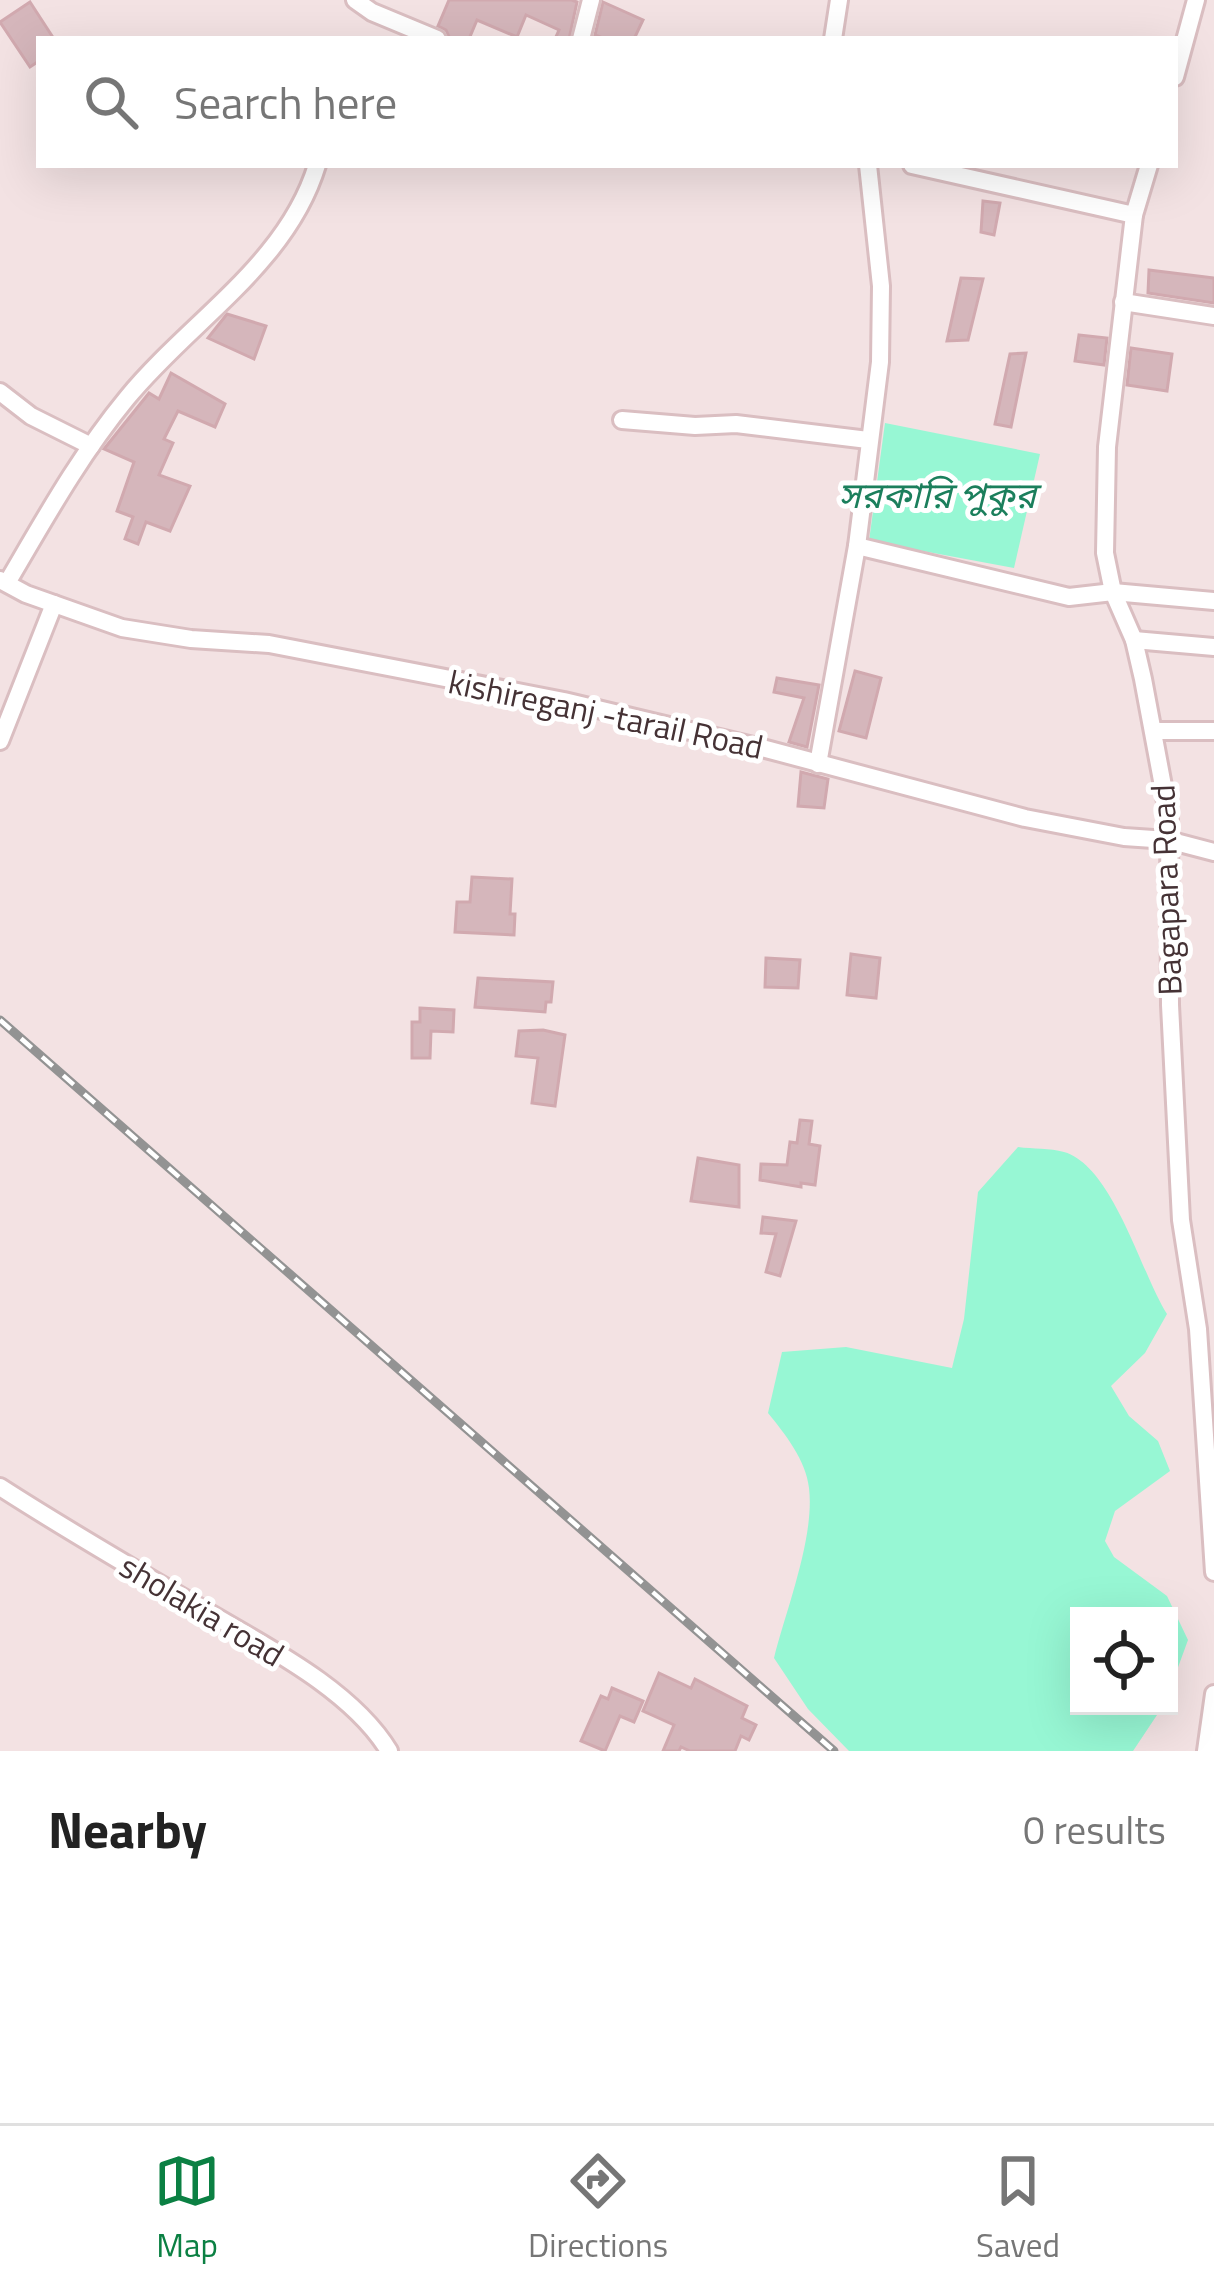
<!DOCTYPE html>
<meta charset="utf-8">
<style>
:root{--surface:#fff;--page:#f6f6f6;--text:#222;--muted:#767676;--line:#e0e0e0;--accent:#0b8043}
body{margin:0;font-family:"Titillium Web","Noto Sans Bengali",sans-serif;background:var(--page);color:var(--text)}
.controls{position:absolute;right:36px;bottom:36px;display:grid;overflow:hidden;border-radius:0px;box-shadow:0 12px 48px #0002}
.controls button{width:108px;height:108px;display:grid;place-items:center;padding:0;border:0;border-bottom:3px solid var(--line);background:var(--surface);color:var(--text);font:60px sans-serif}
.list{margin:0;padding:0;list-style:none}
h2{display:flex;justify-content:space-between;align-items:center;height:156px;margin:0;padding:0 48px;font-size:51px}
h2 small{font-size:39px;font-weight:400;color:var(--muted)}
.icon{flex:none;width:66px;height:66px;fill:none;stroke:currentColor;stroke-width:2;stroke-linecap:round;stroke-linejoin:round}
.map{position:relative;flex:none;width:1214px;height:1751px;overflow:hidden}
.search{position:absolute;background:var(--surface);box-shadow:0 12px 48px #0002;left:36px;right:36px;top:36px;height:132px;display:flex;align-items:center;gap:30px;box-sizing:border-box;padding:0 42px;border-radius:0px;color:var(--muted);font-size:45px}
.sheet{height:372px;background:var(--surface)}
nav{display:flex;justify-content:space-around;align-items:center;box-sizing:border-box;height:168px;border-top:3px solid var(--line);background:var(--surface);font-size:33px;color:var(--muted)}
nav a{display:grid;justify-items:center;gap:6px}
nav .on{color:var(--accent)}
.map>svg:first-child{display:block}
</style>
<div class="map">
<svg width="1214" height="1751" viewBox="0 0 1214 1751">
<rect width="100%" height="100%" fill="#f3e2e3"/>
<!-- water -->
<g fill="#97f7d4">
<polygon points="885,423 1040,454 1014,568 869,541"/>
<path d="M1018,1147C1033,1149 1050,1148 1064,1152C1113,1166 1141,1273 1167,1314L1145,1353L1111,1386L1129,1416L1158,1441L1170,1471L1115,1511L1105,1541L1114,1557L1167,1596L1188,1640L1169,1692V1616H1079V1706H1163L1133,1751H849L808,1709L774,1658C786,1610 815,1537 809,1488C806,1460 785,1434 768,1413L782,1352L846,1347L952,1368L964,1319L978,1192Z"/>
</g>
<!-- building -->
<g fill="#d5b6bb" stroke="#d1a9af" stroke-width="3">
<polygon points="449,0 572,0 577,2 569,39 555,39 559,30 526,15 517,37 477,20 469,39 450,39 446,30 438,26"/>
<polygon points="30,2 54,39 39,39 39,61 30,67 0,22"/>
<polygon points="603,2 643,20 634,39 605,39 595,35"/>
<polygon points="983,201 1000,203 994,235 981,232"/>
<polygon points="1149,270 1214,278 1214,303 1148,293"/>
<polygon points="961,278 983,279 968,340 947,341"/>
<polygon points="227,314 266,326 254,359 208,338"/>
<polygon points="1079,335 1107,338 1104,365 1075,361"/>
<polygon points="1131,348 1172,354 1167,391 1127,385"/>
<polygon points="1026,353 1011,427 995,424 1010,354"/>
<polygon points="171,373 225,404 215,427 178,411 164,439 173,443 159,475 190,486 170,531 146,522 138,544 125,539 133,517 117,511 134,462 104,449 149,393 159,399"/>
<polygon points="855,671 881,678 866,738 839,731"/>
<polygon points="777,678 819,685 807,747 789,742 804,698 774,692"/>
<polygon points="801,772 828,779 824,808 798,806"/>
<polygon points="472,877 512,879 510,914 515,914 514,935 455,932 457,902 470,902"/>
<polygon points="851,954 880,958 876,998 847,995"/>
<polygon points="766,958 800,960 798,988 765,987"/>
<polygon points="478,978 553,982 551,1002 546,1002 545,1012 475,1007"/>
<polygon points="420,1008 454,1010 453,1032 431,1031 430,1058 412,1058 412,1022 420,1022"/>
<polygon points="543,1030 565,1035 555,1106 532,1103 538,1058 516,1056 519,1031"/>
<polygon points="800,1120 812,1121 809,1144 820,1146 815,1185 801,1183 801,1187 760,1180 761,1164 787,1165 790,1142 797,1143"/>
<polygon points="698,1158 739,1165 739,1207 691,1201"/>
<polygon points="763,1217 796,1221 780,1276 766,1272 776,1234 761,1233"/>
<polygon points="659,1673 691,1688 695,1679 747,1706 742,1718 756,1725 749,1740 741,1736 735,1751 690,1751 681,1747 679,1751 663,1751 674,1725 643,1711"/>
<polygon points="612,1688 643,1701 634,1722 620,1716 605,1751 581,1741 601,1696 608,1699"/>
</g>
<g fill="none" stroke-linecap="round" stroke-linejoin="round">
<!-- minor casing -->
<g stroke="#dabec1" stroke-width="22">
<g id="minor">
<polyline points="355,0 372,12 437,39"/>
<polyline points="581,39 591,0"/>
<polyline points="833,39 839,0"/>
<polyline points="1175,77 1196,0"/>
<polyline points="912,165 1134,215 1149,165"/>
<polyline points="1134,215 1107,447 1105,553 1113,592 1134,640 1143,679 1169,818 1170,1005 1181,1220 1198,1329 1214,1572"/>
<polyline points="1123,302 1214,316"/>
<polyline points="0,392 31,416 91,446"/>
<polyline points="622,420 695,426 736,424 868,440"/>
<polyline points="857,546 1069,597 1113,592 1214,601"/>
<polyline points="0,580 26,594 122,628 191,639 269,644 564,701 762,748 1025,818 1124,837 1168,840 1214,852"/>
<path d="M7,583C44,520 80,455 127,398C190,321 287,264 317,165"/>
<polyline points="1134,640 1214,647"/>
<polyline points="1154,731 1214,731"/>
<polyline points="0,741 54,604"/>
<polyline points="818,764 857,546 880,362 881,286 868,165"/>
<path d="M0,1487C65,1529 132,1568 199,1607C261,1644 351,1688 389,1751"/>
<polyline points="1206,1751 1214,1694"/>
</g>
</g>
<!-- minor -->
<use href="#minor" stroke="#fff" stroke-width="16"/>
<!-- rail casing -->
<g stroke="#939393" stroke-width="9">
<polyline id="rail" points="0,1020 834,1751"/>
</g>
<!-- rail -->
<use href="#rail" stroke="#fff" stroke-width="4.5" stroke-dasharray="14" stroke-linecap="butt"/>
</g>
<g text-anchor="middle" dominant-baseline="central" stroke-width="10" stroke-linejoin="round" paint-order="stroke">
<!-- street labels -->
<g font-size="33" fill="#453235" stroke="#fff">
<text transform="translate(606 714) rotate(12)">kishireganj -tarail Road</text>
<text transform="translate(1166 890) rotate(-92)">Bagapara Road</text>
<text transform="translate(202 1610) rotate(31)">sholakia road</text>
</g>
<!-- water labels -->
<g font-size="36" font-style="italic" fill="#1b7f5c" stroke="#fff">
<text x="937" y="494">সরকারি পুকুর</text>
</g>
</g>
</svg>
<div class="controls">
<button><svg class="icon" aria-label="locate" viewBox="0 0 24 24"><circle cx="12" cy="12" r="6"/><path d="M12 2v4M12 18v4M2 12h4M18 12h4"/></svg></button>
</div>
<div class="search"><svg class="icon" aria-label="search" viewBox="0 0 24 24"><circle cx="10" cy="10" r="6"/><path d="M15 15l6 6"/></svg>Search here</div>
</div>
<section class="sheet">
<h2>Nearby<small>0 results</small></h2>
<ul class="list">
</ul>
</section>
<nav>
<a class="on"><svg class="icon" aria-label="map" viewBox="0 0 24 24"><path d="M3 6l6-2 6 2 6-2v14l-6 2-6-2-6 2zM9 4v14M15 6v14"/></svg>Map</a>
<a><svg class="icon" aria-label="directions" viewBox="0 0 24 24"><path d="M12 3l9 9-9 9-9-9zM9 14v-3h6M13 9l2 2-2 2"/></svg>Directions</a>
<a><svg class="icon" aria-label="saved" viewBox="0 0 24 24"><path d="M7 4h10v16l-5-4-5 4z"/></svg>Saved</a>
</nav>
